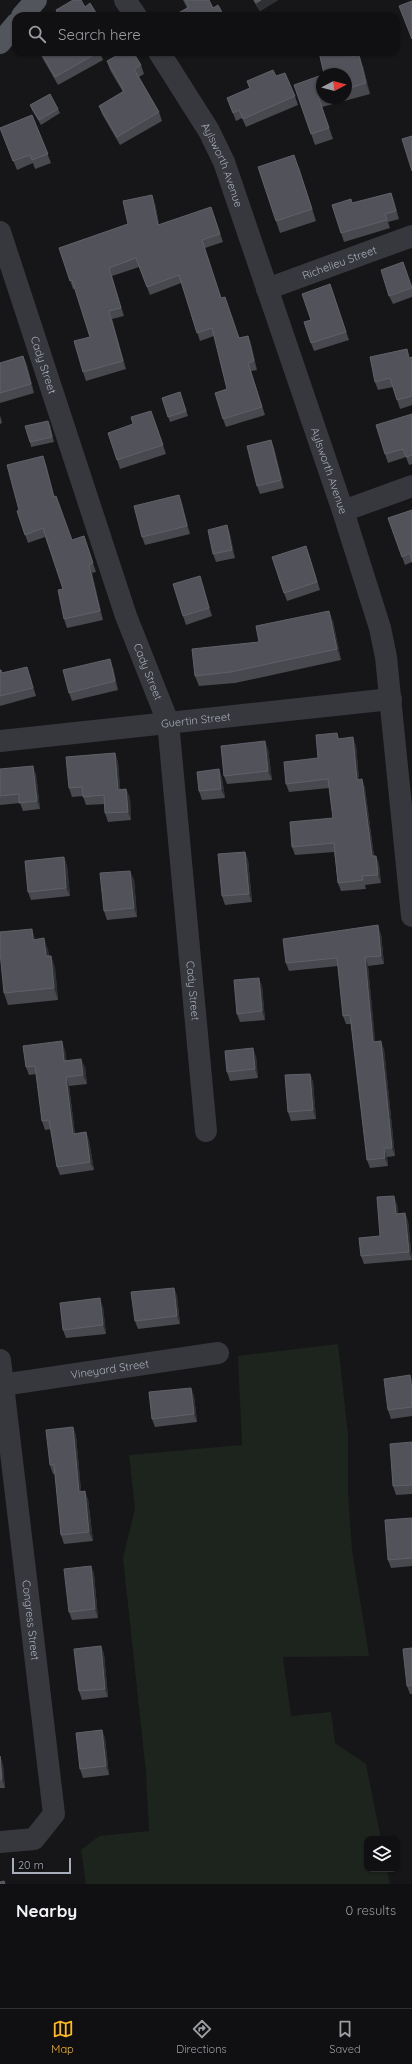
<!DOCTYPE html>
<style>
:root{--surface:#101013;--page:#19191c;--text:#f1f3f6;--muted:#9c9da0;--line:#303033;--accent:#ffb828}
body{margin:0;font-family:Quicksand,sans-serif;background:var(--page);color:var(--text)}
.controls{position:absolute;right:12px;bottom:12px;display:grid;overflow:hidden;border-radius:8px;box-shadow:0 1px 3px #0004}
.controls button{width:36px;height:36px;display:grid;place-items:center;padding:0;border:0;border-bottom:1px solid var(--line);background:var(--surface);color:var(--text);font:20px sans-serif}
.compass{position:absolute;left:316px;top:68px;width:36px;height:36px;border-radius:50%;background:var(--surface);box-shadow:0 1px 3px #0004;rotate:83deg}
.scale{position:absolute;left:12px;bottom:10px;width:59px;box-sizing:border-box;padding-left:4px;border:2px solid #a7adba;border-top:0;font-size:11px;line-height:14px;white-space:nowrap;color:#a7adba;-webkit-text-stroke:3px #111114;paint-order:stroke}
.list{margin:0;padding:0;list-style:none}
h2{display:flex;justify-content:space-between;align-items:center;height:52px;margin:0;padding:0 16px;font-size:17px}
h2 small{font-size:13px;font-weight:400;color:var(--muted)}
.icon{flex:none;width:22px;height:22px;fill:none;stroke:currentColor;stroke-width:2;stroke-linecap:round;stroke-linejoin:round}
.map{position:relative;flex:none;width:412px;height:1884px;overflow:hidden}
.search{position:absolute;background:var(--surface);box-shadow:0 1px 3px #0004;left:12px;right:12px;top:12px;height:44px;display:flex;align-items:center;gap:10px;box-sizing:border-box;padding:0 14px;border-radius:12px;color:var(--muted);font-size:15px}
.sheet{height:124px;background:var(--surface)}
nav{display:flex;justify-content:space-around;align-items:center;box-sizing:border-box;height:56px;border-top:1px solid var(--line);background:var(--surface);font-size:11px;color:var(--muted)}
nav a{display:grid;justify-items:center;gap:2px}
nav .on{color:var(--accent)}
.map>svg:first-child{display:block}
</style>
<div class="map">
<svg width="412" height="1884" viewBox="0 0 412 1884">
<rect width="100%" height="100%" fill="#161619"/>
<!-- green -->
<polygon fill="#1c241d" points="338,1344 348,1434 348,1493 352,1550 369,1656 283,1657 291,1716 331,1712 335,1743 366,1764 381,1839 367,1839 367,1869 387,1869 390,1884 86,1884 81,1850 99,1836 149,1831 146,1772 123,1558 135,1509 129,1455 242,1445 238,1356"/>
<g fill="none" stroke-linecap="round" stroke-linejoin="round">
<!-- minor -->
<g stroke="#37383e" stroke-width="22">
<polyline points="125,0 136,16"/>
<path id="s1" d="M159,52L209,131L224,162L343,511L380,628L386,657L412,916"/>
<path id="s2" d="M0,232L126,616L168,722L206,1131"/>
<path id="s3" d="M267,289L412,236"/>
<polyline points="343,511 412,486"/>
<path id="s4" d="M0,741L391,699"/>
<path id="s5" d="M0,1360L54,1814L34,1839L0,1842"/>
<path id="s6" d="M2,1385L218,1353"/>
</g>
<!-- major -->
<g stroke="#53555d" stroke-width="22">
<polyline points="22,16 36,0"/>
<polyline points="0,43 16,24"/>
</g>
</g>
<!-- wall -->
<g fill="#47494e">
<polygon points="183,0 209,0 213,8 187,8"/>
<polygon points="253,0 278,0 260,11"/>
<polygon points="39,52 100,52 103,60 58,85"/>
<polygon points="351,57 363,66 370,94 322,107 333,139 315,145 294,85 322,75 322,98 346,98 346,74 324,74"/>
<polygon points="107,61 141,65 144,74 139,77 159,112 162,121 120,145 102,114 99,106 123,92 110,70"/>
<polygon points="276,76 295,96 298,105 246,127 242,118 236,121 227,98 250,89 247,81"/>
<polygon points="30,105 58,109 60,113 41,125 32,110"/>
<polygon points="32,115 51,163 35,169 33,163 17,170 0,128"/>
<polygon points="299,167 316,221 280,233 276,221"/>
<polygon points="391,193 394,201 399,219 388,222 390,228 344,242 332,205 353,203"/>
<polygon points="155,203 159,225 211,207 223,242 205,248 221,298 239,338 248,336 251,344 257,370 251,371 265,415 226,427 223,419 227,389 214,336 200,341 181,283 150,295 139,267 112,276 124,316 112,319 126,369 86,381 83,372 90,337 75,289 73,289 59,248 128,224"/>
<polygon points="412,288 412,297 393,304 389,296"/>
<polygon points="333,293 349,340 314,351 311,343 311,320"/>
<polygon points="23,356 27,365 34,393 0,403 0,363"/>
<polygon points="412,357 412,405 400,409 393,387 378,390 375,382 410,358"/>
<polygon points="180,392 188,416 170,422 162,398"/>
<polygon points="412,414 412,464 409,465 406,457 388,463 385,454"/>
<polygon points="0,415 2,423 0,424"/>
<polygon points="154,419 166,454 120,469 117,460"/>
<polygon points="50,425 54,442 31,447 30,442"/>
<polygon points="271,440 274,448 284,488 260,494 257,486"/>
<polygon points="46,464 54,497 72,540 84,536 96,572 92,573 103,620 67,628 64,619 63,589 45,537 28,543 17,511 19,510"/>
<polygon points="179,495 182,503 190,534 145,545 142,537"/>
<polygon points="412,510 412,562 405,565 388,518"/>
<polygon points="227,525 230,534 235,558 216,562 213,554"/>
<polygon points="309,554 320,590 287,601 284,593"/>
<polygon points="203,585 212,616 186,625 183,616"/>
<polygon points="333,621 341,660 235,683 199,686 195,676 259,642"/>
<polygon points="113,667 118,690 72,701 69,693"/>
<polygon points="0,670 3,673 30,675 36,696 0,706"/>
<polygon points="337,733 339,739 356,746 359,780 362,779 365,788 374,856 376,856 379,864 381,883 365,885 366,889 341,891 338,883 334,852 295,855 292,847 333,818 329,788 289,792 286,784 318,758"/>
<polygon points="268,749 272,780 227,784 224,776"/>
<polygon points="115,753 118,762 120,790 126,789 130,798 131,820 108,822 105,813 105,804 86,805 83,796 72,797 69,788"/>
<polygon points="0,769 36,774 40,809 23,811 20,803 0,805"/>
<polygon points="219,769 222,778 225,798 202,800 199,791"/>
<polygon points="245,852 248,860 252,902 225,905 222,896"/>
<polygon points="64,857 67,866 70,896 31,900 28,892"/>
<polygon points="134,879 137,917 107,920 104,911"/>
<polygon points="381,934 384,964 368,966 375,1041 384,1049 395,1156 387,1157 388,1166 370,1168 367,1160 351,1024 346,1024 343,1016 338,966 289,971 286,963"/>
<polygon points="36,939 48,950 49,956 51,956 55,968 58,1000 8,1005 4,993"/>
<polygon points="262,986 265,1020 240,1022 237,1014"/>
<polygon points="65,1050 66,1061 85,1067 87,1084 69,1086 75,1134 86,1132 89,1141 94,1170 60,1175 57,1167 51,1129 45,1130 42,1121 36,1074 29,1075 26,1067"/>
<polygon points="256,1056 258,1078 230,1081 227,1072"/>
<polygon points="310,1074 313,1082 316,1119 291,1121 288,1112"/>
<polygon points="397,1204 398,1214 405,1213 408,1221 412,1260 364,1264 361,1256 380,1236"/>
<polygon points="174,1288 177,1296 180,1324 138,1329 135,1321"/>
<polygon points="103,1307 106,1334 66,1338 63,1330"/>
<polygon points="410,1375 412,1381 412,1416 391,1419 388,1410"/>
<polygon points="191,1388 194,1396 197,1422 155,1427 152,1419"/>
<polygon points="73,1427 76,1436 81,1491 88,1499 93,1541 64,1544 61,1535 55,1474 53,1474 50,1465"/>
<polygon points="412,1442 412,1494 396,1495 393,1486"/>
<polygon points="412,1518 412,1566 391,1568 388,1560"/>
<polygon points="91,1566 94,1574 98,1618 72,1620 69,1612"/>
<polygon points="101,1646 104,1654 108,1697 82,1700 79,1691"/>
<polygon points="412,1648 412,1694 410,1694 407,1686"/>
<polygon points="102,1730 105,1739 109,1775 83,1778 80,1769"/>
<polygon points="0,1756 3,1765 5,1788 0,1788"/>
</g>
<!-- shaded-wall -->
<g fill="#2f3034">
<polygon points="261,0 278,0 260,11 256,3"/>
<polygon points="359,55 363,66 370,94 366,83"/>
<polygon points="294,155 299,167 316,221"/>
<polygon points="391,193 394,201 399,219 396,211"/>
<polygon points="152,195 155,203 161,233 158,225"/>
<polygon points="109,268 112,276 124,316 121,308"/>
<polygon points="109,311 112,319 126,369 123,361"/>
<polygon points="248,336 251,344 257,370 254,361"/>
<polygon points="23,356 27,365 34,393 31,384"/>
<polygon points="48,421 50,425 54,442 52,437"/>
<polygon points="271,440 274,448 284,488 281,480"/>
<polygon points="43,456 46,464 57,506 54,497"/>
<polygon points="179,495 182,503 190,534 187,526"/>
<polygon points="227,525 230,534 235,558 232,550"/>
<polygon points="89,565 92,573 103,620 100,611"/>
<polygon points="200,576 203,585 212,616 209,608"/>
<polygon points="329,611 333,621 341,660 337,649"/>
<polygon points="110,659 113,667 118,690 115,681"/>
<polygon points="27,667 30,675 36,696 33,688"/>
<polygon points="353,737 356,746 360,788 357,780"/>
<polygon points="265,741 268,749 272,780 268,771"/>
<polygon points="115,753 118,762 121,798 118,790"/>
<polygon points="33,766 36,774 40,809 37,801"/>
<polygon points="219,769 222,778 225,798 221,789"/>
<polygon points="362,779 365,788 375,865 372,856"/>
<polygon points="126,789 130,798 131,820 128,812"/>
<polygon points="245,852 248,860 252,902 249,894"/>
<polygon points="376,856 379,864 381,883 378,875"/>
<polygon points="64,857 67,866 70,896 66,888"/>
<polygon points="130,871 134,879 137,917 134,908"/>
<polygon points="378,925 381,934 384,964 381,956"/>
<polygon points="32,929 36,941 33,940"/>
<polygon points="44,938 48,950 50,968 46,956"/>
<polygon points="51,956 55,968 58,1000 54,988"/>
<polygon points="365,957 368,966 376,1050 373,1042"/>
<polygon points="259,978 262,986 265,1020 262,1011"/>
<polygon points="62,1041 65,1050 68,1069 64,1061"/>
<polygon points="381,1041 384,1049 395,1156 392,1148"/>
<polygon points="253,1048 256,1056 258,1078 255,1069"/>
<polygon points="81,1059 85,1067 87,1084 83,1075"/>
<polygon points="310,1074 313,1082 316,1119 313,1110"/>
<polygon points="66,1077 69,1086 76,1143 73,1134"/>
<polygon points="86,1132 89,1141 94,1170 90,1162"/>
<polygon points="384,1148 387,1157 388,1166 385,1158"/>
<polygon points="394,1196 397,1204 399,1222 396,1214"/>
<polygon points="405,1213 408,1221 412,1260 409,1252"/>
<polygon points="174,1288 177,1296 180,1324 177,1316"/>
<polygon points="100,1298 103,1307 106,1334 103,1325"/>
<polygon points="410,1375 412,1381 412,1391"/>
<polygon points="191,1388 194,1396 197,1422 194,1414"/>
<polygon points="73,1427 76,1436 82,1500 79,1492"/>
<polygon points="85,1491 88,1499 93,1541 89,1532"/>
<polygon points="91,1566 94,1574 98,1618 95,1609"/>
<polygon points="101,1646 104,1654 108,1697 105,1689"/>
<polygon points="102,1730 105,1739 109,1775 106,1766"/>
<polygon points="0,1756 3,1765 5,1788 2,1779"/>
</g>
<!-- building -->
<g fill="#52535a" stroke="#5f6169">
<polygon points="73,0 81,0 85,7 90,3 98,16 59,16 56,10"/>
<polygon points="185,0 209,0 213,8 218,5 224,16 173,16 189,7"/>
<polygon points="255,0 261,0 256,3"/>
<polygon points="412,1 412,39 399,6"/>
<polygon points="41,52 99,52 55,77"/>
<polygon points="123,52 133,52 141,65 134,69 159,112 117,137 99,106 124,91 107,61"/>
<polygon points="319,52 349,52 350,57 359,55 366,83 346,89 346,74 324,74"/>
<polygon points="273,70 276,76 285,73 295,96 243,119 239,110 233,113 227,98 250,88 247,81"/>
<polygon points="322,75 322,95 318,96 329,128 311,134 294,85"/>
<polygon points="50,94 58,109 39,120 30,105"/>
<polygon points="32,115 48,154 32,160 30,155 13,161 0,128"/>
<polygon points="412,136 412,171 402,139"/>
<polygon points="294,155 312,209 276,221 258,167"/>
<polygon points="391,193 396,211 385,214 387,220 341,233 332,205 351,199 352,203"/>
<polygon points="152,195 158,225 211,207 220,234 202,240 221,298 225,297 239,338 248,336 254,361 248,363 262,407 223,419 215,393 227,389 212,328 197,333 179,275 147,287 136,258 109,268 121,308 109,311 123,361 83,372 74,341 90,337 72,280 70,281 59,248 128,224 123,201"/>
<polygon points="403,262 412,288 389,296 381,270"/>
<polygon points="330,284 346,332 311,343 304,322 311,320 302,294"/>
<polygon points="407,349 409,358 412,357 412,396 397,400 390,378 375,382 370,357"/>
<polygon points="23,356 31,384 0,393 0,363"/>
<polygon points="180,392 186,411 168,417 162,398"/>
<polygon points="151,411 163,445 117,460 108,433 133,424 131,417"/>
<polygon points="412,414 412,455 406,457 403,449 385,454 376,425"/>
<polygon points="48,421 52,437 30,442 25,426"/>
<polygon points="271,440 281,480 257,486 247,446"/>
<polygon points="43,456 54,497 56,496 72,540 84,536 93,563 89,565 100,611 64,619 58,590 63,589 43,528 25,535 17,511 19,510 7,465"/>
<polygon points="179,495 187,526 142,537 134,506"/>
<polygon points="412,510 412,562 410,553 402,557 388,518"/>
<polygon points="227,525 232,550 213,554 208,530"/>
<polygon points="306,546 317,582 284,593 272,557"/>
<polygon points="200,576 209,608 183,616 173,584"/>
<polygon points="329,611 337,649 231,672 195,676 192,649 259,642 256,626"/>
<polygon points="110,659 115,681 69,693 63,670"/>
<polygon points="27,667 33,688 0,696 0,670 1,670 2,673"/>
<polygon points="337,733 338,739 353,737 357,780 362,779 372,856 376,856 378,875 362,876 363,880 338,883 334,843 292,847 290,822 333,818 328,779 286,784 284,762 318,758 316,735"/>
<polygon points="265,741 268,771 224,776 221,746"/>
<polygon points="115,753 118,790 126,789 128,812 105,813 104,795 83,797 82,787 69,788 66,757"/>
<polygon points="33,766 37,801 19,803 19,794 0,796 0,769"/>
<polygon points="219,769 221,789 199,791 197,772"/>
<polygon points="245,852 249,894 222,896 218,854"/>
<polygon points="64,857 66,888 28,892 25,861"/>
<polygon points="130,871 134,908 104,911 100,873"/>
<polygon points="378,925 381,956 365,957 373,1042 381,1041 392,1148 384,1148 385,1158 367,1160 350,1015 343,1016 337,958 286,963 283,939"/>
<polygon points="32,929 33,940 44,938 46,956 51,956 54,988 4,993 0,952 0,932"/>
<polygon points="259,978 262,1011 237,1014 234,980"/>
<polygon points="62,1041 64,1061 81,1059 83,1075 66,1077 73,1134 86,1132 90,1162 57,1167 49,1120 42,1121 35,1066 26,1067 23,1046"/>
<polygon points="253,1048 255,1069 227,1072 225,1051"/>
<polygon points="310,1074 313,1110 288,1112 285,1075"/>
<polygon points="394,1196 396,1214 405,1213 409,1252 361,1256 359,1238 380,1236 377,1197"/>
<polygon points="174,1288 177,1316 135,1321 131,1292"/>
<polygon points="100,1298 103,1325 63,1330 60,1303"/>
<polygon points="410,1375 412,1391 412,1407 388,1410 384,1379"/>
<polygon points="191,1388 194,1414 152,1419 149,1392"/>
<polygon points="73,1427 79,1492 85,1491 89,1532 61,1535 54,1465 50,1465 46,1430"/>
<polygon points="412,1442 412,1485 393,1486 390,1444"/>
<polygon points="412,1518 412,1558 388,1560 385,1520"/>
<polygon points="91,1566 95,1609 69,1612 64,1569"/>
<polygon points="101,1646 105,1689 79,1691 74,1649"/>
<polygon points="412,1648 412,1685 407,1686 403,1649"/>
<polygon points="102,1730 106,1766 80,1769 76,1733"/>
<polygon points="0,1756 2,1779 0,1780"/>
<polygon points="4,1881 5,1884 0,1884 0,1882"/>
</g>
<g text-anchor="middle" dominant-baseline="central" stroke-width="3.5" stroke-linejoin="round" paint-order="stroke">
<!-- street labels -->
<g font-size="11" fill="#a7adba" stroke="#111114">
<text stroke="none"><textPath href="#s1" startOffset="130">Aylsworth Avenue</textPath></text>
<text stroke="none"><textPath href="#s3" startOffset="77">Richelieu Street</textPath></text>
<text stroke="none"><textPath href="#s2" startOffset="140">Cady Street</textPath></text>
<text stroke="none"><textPath href="#s1" startOffset="454">Aylsworth Avenue</textPath></text>
<text stroke="none"><textPath href="#s2" startOffset="464">Cady Street</textPath></text>
<text stroke="none"><textPath href="#s4" startOffset="197">Guertin Street</textPath></text>
<text stroke="none"><textPath href="#s2" startOffset="788">Cady Street</textPath></text>
<text stroke="none"><textPath href="#s6" startOffset="109">Vineyard Street</textPath></text>
<text stroke="none"><textPath href="#s5" startOffset="262">Congress Street</textPath></text>
</g>
</g>
</svg>
<div class="controls">
<button><svg class="icon" aria-label="layers" viewBox="0 0 24 24"><path d="M12 4l9 5-9 5-9-5zM3 14l9 5 9-5"/></svg></button>
</div>
<svg class="compass" viewBox="-18 -18 36 36"><path d="M0-13l5 13h-10z" fill="#e53935"/><path d="M0 13l5-13h-10z" fill="#9c9da0"/></svg>
<div class="scale">20 m</div>
<div class="search"><svg class="icon" aria-label="search" viewBox="0 0 24 24"><circle cx="10" cy="10" r="6"/><path d="M15 15l6 6"/></svg>Search here</div>
</div>
<section class="sheet">
<h2>Nearby<small>0 results</small></h2>
<ul class="list">
</ul>
</section>
<nav>
<a class="on"><svg class="icon" aria-label="map" viewBox="0 0 24 24"><path d="M3 6l6-2 6 2 6-2v14l-6 2-6-2-6 2zM9 4v14M15 6v14"/></svg>Map</a>
<a><svg class="icon" aria-label="directions" viewBox="0 0 24 24"><path d="M12 3l9 9-9 9-9-9zM9 14v-3h6M13 9l2 2-2 2"/></svg>Directions</a>
<a><svg class="icon" aria-label="saved" viewBox="0 0 24 24"><path d="M7 4h10v16l-5-4-5 4z"/></svg>Saved</a>
</nav>
